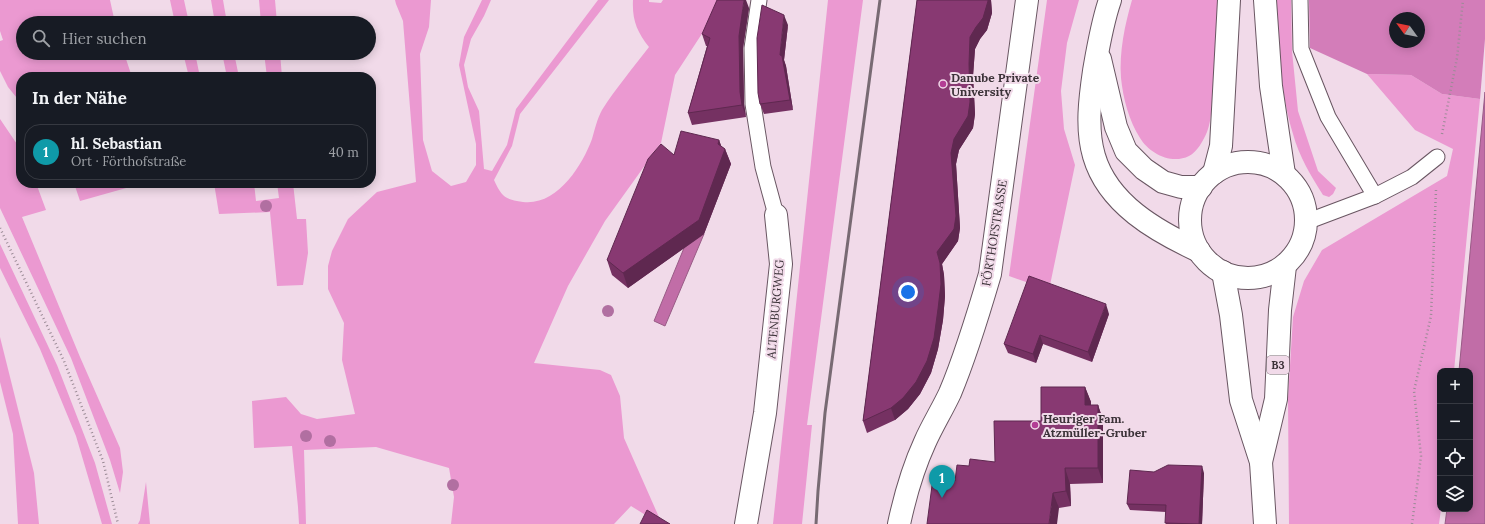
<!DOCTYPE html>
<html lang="de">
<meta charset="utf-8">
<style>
:root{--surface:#171b24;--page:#20242c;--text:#f1f3f6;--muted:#9ea1a6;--line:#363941;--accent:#b33d95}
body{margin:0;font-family:Lora,serif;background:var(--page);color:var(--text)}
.controls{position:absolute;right:12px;bottom:12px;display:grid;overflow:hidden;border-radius:8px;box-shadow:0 2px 10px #0003}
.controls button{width:36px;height:36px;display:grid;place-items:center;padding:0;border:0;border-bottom:1px solid var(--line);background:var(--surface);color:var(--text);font:20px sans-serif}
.compass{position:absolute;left:1389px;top:12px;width:36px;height:36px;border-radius:50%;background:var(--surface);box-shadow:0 2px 10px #0003;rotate:303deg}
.you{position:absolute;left:908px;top:292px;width:14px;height:14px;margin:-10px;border:3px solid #fff;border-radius:50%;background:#1a73e8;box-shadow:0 0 0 6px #1a73e833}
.badge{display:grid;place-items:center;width:26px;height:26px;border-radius:50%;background:var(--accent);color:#fff;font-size:13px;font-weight:700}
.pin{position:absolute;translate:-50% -33px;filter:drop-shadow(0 1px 2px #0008)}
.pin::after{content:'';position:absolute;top:21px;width:14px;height:12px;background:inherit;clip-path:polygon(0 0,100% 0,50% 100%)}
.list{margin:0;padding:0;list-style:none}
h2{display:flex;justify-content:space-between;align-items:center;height:52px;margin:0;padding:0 16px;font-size:17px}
h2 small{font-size:13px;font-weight:400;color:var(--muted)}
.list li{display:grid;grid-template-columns:26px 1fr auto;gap:12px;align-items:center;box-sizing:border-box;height:56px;margin:0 8px 8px;padding:0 8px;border:1px solid var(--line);border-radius:16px}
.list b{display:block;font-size:15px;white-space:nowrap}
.list p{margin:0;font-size:13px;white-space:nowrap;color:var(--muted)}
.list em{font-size:13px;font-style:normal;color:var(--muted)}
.icon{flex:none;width:22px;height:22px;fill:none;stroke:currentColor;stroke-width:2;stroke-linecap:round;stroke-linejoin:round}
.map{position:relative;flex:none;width:1485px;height:524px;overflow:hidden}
.search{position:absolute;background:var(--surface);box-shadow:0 2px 10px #0003;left:16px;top:16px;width:360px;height:44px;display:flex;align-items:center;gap:10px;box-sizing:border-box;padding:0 14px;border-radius:22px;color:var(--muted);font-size:15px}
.panel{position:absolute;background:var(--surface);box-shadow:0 2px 10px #0003;left:16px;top:72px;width:360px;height:116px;border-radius:16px}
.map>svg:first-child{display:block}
</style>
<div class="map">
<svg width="1485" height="524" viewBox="0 0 1485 524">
<rect width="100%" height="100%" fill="#f1dae9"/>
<!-- green -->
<g fill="#eb99d1">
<polygon points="0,0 110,0 115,23 23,23 23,53 124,53 132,77 21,77 21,103 8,87 0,71 0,41 3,40 0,31"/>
<polygon points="170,0 184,0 189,23 175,23"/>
<polygon points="211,0 223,0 227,23 215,23"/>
<polygon points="259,0 275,0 277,23 261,23"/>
<path d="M395,0H431L429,27L420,54L423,140L432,171L451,186L466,182L476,165V144L459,65L464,37L482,0H491L484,16L471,39L464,65L468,87L479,111L484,169L492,171L507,145L516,109L598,0H609L520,114L512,146L494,180C502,197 504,199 523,202C557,206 582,166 592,139C595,129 597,119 602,110C616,88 633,68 649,47C637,32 632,20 633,0H649V2L661,3L663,0H724L675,75L661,143L605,221L568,286L534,363L600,370L611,375L620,396L624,438L662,524H660L631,506L614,524H451L454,497L449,468L376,447L304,450L306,524H299L298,507L292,446L254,448L252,401L286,397L301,414L317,419L355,414L342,360L344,323L328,289V266L332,251L348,219L377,192L416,182L403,21L396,4Z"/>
<polygon points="828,0 863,0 807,425 812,425 802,524 773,524"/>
<polygon points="1047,0 1079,0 1067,43 1061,91 1064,129 1075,165 1049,290 1009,276"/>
<path d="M1132,0H1218C1217,28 1215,56 1213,85C1212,99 1212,120 1207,132C1203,141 1197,152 1189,156C1171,165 1149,153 1140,138C1129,121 1123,98 1121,78C1119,52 1125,24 1132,0Z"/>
<path d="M1276,0H1291L1292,51L1298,111L1318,171L1336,188L1333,194L1329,197L1323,195C1311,176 1299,156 1293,134C1281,94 1277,42 1276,0Z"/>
<polygon points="183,53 195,53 200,77 189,77"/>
<polygon points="222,53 234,53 239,77 227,77"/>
<polygon points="264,53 280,53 282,77 267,77"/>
<polygon points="1367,74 1411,75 1442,94 1480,99 1454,371 1440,371 1441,509 1439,524 1289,524 1288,398 1293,317 1304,281 1322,250 1447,176 1453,149 1415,130"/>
<polygon points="0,119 21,150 21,183 36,183 46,210 22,217 80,357 120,448 123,472 120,493 110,460 71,358 0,208"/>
<polygon points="74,183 144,183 80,201"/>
<polygon points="214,183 254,183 256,201 279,198 277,183 293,183 297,219 306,219 308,253 303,285 277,286 270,212 219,214"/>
<polygon points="0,244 57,365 95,463 112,524 102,524 76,436 40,349 0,268"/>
<polygon points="0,337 34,473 39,524 18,524 13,434 0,382"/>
<polygon points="146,482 150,524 138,524 140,520"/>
</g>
<!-- forest -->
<path fill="#d37db9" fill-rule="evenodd" d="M1309,0H1485V39L1480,99L1442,94L1411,75L1367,74L1310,48ZM1395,18H1419V42H1395Z"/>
<!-- water -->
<g fill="#c16da7" stroke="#995b86">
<polygon points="1485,92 1485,524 1445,524 1447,509 1470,509 1470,371 1459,371"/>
<polygon points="704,234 665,326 654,321 684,248"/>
</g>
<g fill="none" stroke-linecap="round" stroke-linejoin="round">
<!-- lane casing -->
<g stroke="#695662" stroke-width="17">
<g id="lane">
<polyline points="759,0 752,48 753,104 763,167 776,215"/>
<polyline points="1300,0 1301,49 1328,117 1375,196"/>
<polyline points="1306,222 1375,196 1412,177 1437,157"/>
</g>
</g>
<!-- street casing -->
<g stroke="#695662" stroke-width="24">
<g id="street">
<path d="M1110,0C1102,23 1098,48 1094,71C1090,98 1086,129 1094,156C1108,204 1156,231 1199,251"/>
<polyline points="1100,59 1116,127 1126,151 1144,169 1163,182 1181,187 1201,187"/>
<polyline points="746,524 765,413 781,264 776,215"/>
<path d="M899,524C905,496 913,468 925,442C932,426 942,410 950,393C966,355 978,315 990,274L1027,0"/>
</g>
</g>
<!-- primary casing -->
<g stroke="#695662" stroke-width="24">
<g id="primary">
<polyline points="1265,0 1271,86 1284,174"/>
<circle cx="1248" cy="220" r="58"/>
<polyline points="1214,173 1221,146 1229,0"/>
<polyline points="1223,272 1231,315 1241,400 1261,462 1265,524"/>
<polyline points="1261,462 1276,399 1280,310 1285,266"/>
</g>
</g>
<!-- path -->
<g stroke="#9b8b96" stroke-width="2.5" stroke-dasharray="1 3" stroke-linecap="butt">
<polyline points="1442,134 1457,58 1463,0"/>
<polyline points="0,228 64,361 103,461 118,524"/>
<polyline points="1412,524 1421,456 1414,391 1431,316 1436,190"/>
</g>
<!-- lane -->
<use href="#lane" stroke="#fff" stroke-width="15"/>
<!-- street -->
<use href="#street" stroke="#fff" stroke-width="22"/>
<!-- primary -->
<use href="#primary" stroke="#fff" stroke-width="22"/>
<!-- rail -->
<polyline stroke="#786a73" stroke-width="3" points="816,524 818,491 825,413 880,0"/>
</g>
<!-- trees -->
<g fill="#b16fa1">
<circle cx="266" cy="206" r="6"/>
<circle cx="608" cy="311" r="6"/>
<circle cx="306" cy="436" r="6"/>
<circle cx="330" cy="441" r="6"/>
<circle cx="453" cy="485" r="6"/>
</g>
<!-- wall -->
<g fill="#753162">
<polygon points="917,0 991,0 992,13 987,30 980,39 975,49 973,76 975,114 973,128 959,150 956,164 960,228 958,241 942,264 944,275 945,296 943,320 938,349 931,373 920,394 908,409 895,420 867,433 863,421"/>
<polygon points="749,8 743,48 744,104 746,117 692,125 688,113 707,46 706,46 702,34"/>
<polygon points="788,25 784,60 786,66 793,110 764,114 760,104"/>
<polygon points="719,140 721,146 725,149 731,164 704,234 628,288 612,275 607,260 674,155"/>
<polygon points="1109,314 1092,362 1043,344 1036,363 1008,353 1004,344"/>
<polygon points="1085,387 1091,402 1091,405 1098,405 1103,420 1103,483 1070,484 1071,506 1059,508 955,481 969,466 995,462 1041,421"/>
<polygon points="1154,472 1204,473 1202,524 1166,524 1166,512 1130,510 1127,504"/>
</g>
<!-- shaded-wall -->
<g fill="#5f2850">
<polygon points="744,0 746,0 749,8 743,48 744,104 746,117 742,105 740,92 739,36"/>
<polygon points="988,0 991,0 992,13 987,30 980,39 975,49 973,76 975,114 973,128 959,150 956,164 960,228 958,241 942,264 944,275 945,296 943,320 938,349 931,373 920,394 908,409 895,420 891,408 937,252 951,153 969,64 970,37"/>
<polygon points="784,15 788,25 784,60 786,66 793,110 790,100 780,55"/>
<polygon points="719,140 724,153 725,149 731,164 704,234 628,288 623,273 718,144"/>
<polygon points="1106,304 1109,314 1092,362 1088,352"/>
<polygon points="1040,335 1043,344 1036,363 1033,354"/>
<polygon points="1085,387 1091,402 1091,420 1085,405"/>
<polygon points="1098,405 1103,420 1103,483 1098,468"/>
<polygon points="1202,466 1204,473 1202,524 1199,524"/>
<polygon points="1065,468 1070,484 1071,506 1066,491"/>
<polygon points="1053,493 1059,508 1057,524 1049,524"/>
</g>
<!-- building -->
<g fill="#883972" stroke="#5f2850">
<polygon points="717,0 744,0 739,36 740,92 742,105 688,113 710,38 702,34"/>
<polygon points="917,0 988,0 988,1 983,18 976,27 970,37 969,64 970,102 968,116 954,139 951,153 956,216 954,229 937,252 940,263 941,284 938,309 934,338 927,361 916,382 903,398 891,408 863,421"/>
<polygon points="762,5 784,15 780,55 782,56 790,100 760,104 758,93 757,38"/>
<polygon points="681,131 719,140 718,144 725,149 699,220 623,273 607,260 648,159 661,144 674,155"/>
<polygon points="1029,276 1106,304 1088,352 1040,335 1033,354 1004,344"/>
<polygon points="1041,387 1085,387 1085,405 1098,405 1098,468 1065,468 1066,491 1053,493 1049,524 927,524 933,478 955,481 957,465 969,466 970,459 995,462 994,421 1041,421"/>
<polygon points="1168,465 1202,466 1199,524 1165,523 1166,505 1127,504 1130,470 1154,472"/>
<polygon points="647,510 670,524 640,524"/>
</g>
<!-- markers -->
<g fill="#b33d95" stroke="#f1dae9" stroke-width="1.5">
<circle cx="943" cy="84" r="4"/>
<circle cx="1035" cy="425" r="4"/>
</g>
<g text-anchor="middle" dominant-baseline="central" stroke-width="4" stroke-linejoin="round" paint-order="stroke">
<!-- shield labels -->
<rect fill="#f1dae9" stroke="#72646d" stroke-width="1" x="1267" y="356" width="22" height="18" rx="3"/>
<g font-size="11" font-weight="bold" fill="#3b3238">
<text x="1278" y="365">B3</text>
</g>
<!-- poi labels -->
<g font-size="12" font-weight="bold" fill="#3b3238" stroke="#f1dae9" text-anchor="start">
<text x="951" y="77">Danube Private<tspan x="951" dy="14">University</tspan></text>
<text x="1043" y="418">Heuriger Fam.<tspan x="1043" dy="14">Atzmüller-Gruber</tspan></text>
</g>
<!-- street labels -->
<g font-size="12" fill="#3b3238" stroke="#f1dae9">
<text transform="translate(994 233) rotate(-81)">FÖRTHOFSTRASSE</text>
<text transform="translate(775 309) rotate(-85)">ALTENBURGWEG</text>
</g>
</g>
</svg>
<div class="controls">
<button>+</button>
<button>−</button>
<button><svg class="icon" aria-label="locate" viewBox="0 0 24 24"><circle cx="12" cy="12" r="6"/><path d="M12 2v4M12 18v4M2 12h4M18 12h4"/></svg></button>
<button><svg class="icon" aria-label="layers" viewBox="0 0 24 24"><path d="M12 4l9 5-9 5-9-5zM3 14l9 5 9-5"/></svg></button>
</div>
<svg class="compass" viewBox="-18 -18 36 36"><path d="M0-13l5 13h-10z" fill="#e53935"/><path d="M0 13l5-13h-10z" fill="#9ea1a6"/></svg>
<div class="you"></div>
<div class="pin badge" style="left:942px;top:498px;background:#0f9aa8">1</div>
<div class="search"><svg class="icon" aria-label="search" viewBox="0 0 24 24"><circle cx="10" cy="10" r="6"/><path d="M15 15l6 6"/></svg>Hier suchen</div>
<section class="panel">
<h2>In der Nähe<small></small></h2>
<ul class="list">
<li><span class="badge" style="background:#0f9aa8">1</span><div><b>hl. Sebastian</b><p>Ort · Förthofstraße</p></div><em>40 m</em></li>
</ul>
</section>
</div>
